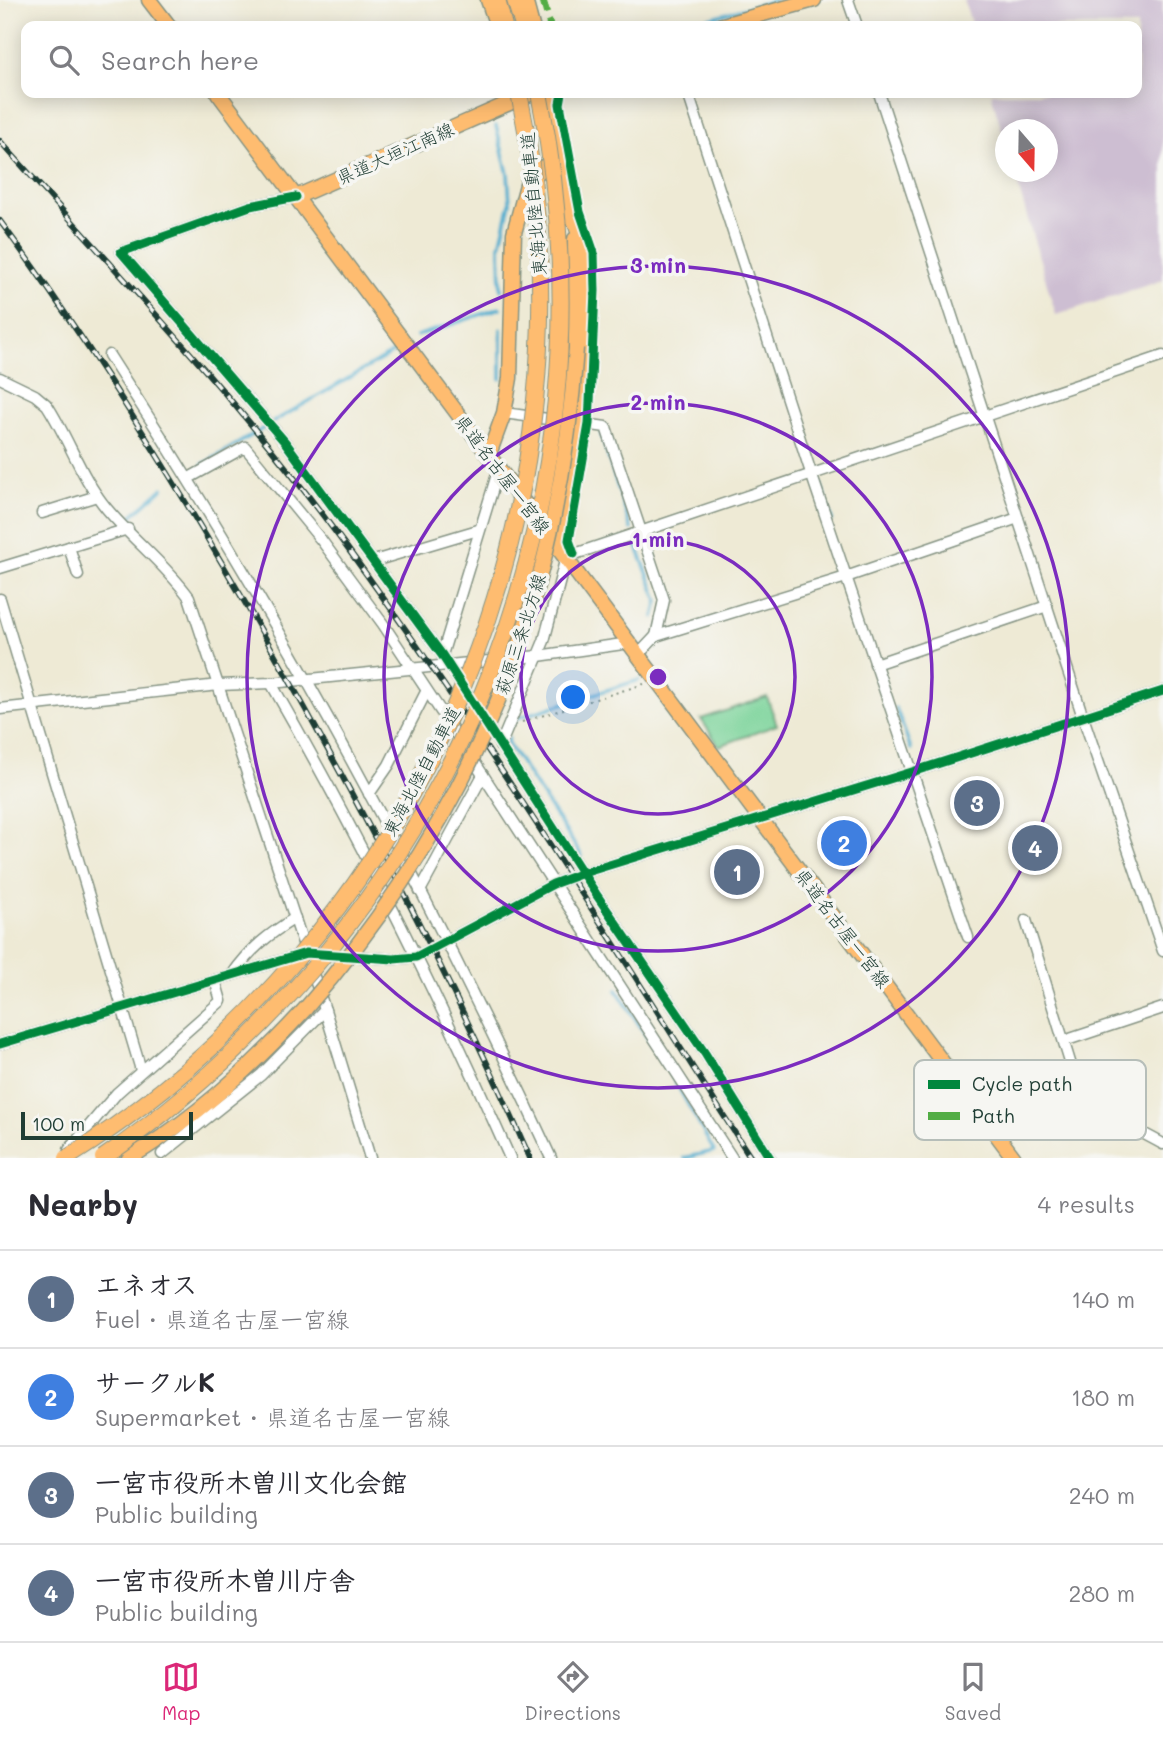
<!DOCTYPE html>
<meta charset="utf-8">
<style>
:root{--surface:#fff;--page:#f7f7f7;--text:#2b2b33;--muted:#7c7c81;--line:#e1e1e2;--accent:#db2777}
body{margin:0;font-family:Mali,"Klee One",sans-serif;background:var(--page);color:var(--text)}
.compass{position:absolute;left:995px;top:119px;width:63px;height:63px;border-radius:50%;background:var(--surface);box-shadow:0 4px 18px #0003;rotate:160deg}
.scale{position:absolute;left:21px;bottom:18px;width:172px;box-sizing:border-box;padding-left:7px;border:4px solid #1f3d34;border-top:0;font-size:19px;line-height:24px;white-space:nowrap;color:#1f3d34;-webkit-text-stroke:5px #f6f6f2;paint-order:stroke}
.you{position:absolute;left:574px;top:698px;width:24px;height:24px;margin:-18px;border:5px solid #fff;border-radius:50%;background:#1a73e8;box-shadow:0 0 0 10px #1a73e833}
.badge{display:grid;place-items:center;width:46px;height:46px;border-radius:50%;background:var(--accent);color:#fff;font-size:23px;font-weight:700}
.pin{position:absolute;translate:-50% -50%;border:4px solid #fff;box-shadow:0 2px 7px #0006}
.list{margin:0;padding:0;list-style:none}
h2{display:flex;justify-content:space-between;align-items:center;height:91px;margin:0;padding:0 28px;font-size:30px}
h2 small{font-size:23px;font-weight:400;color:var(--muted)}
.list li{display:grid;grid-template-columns:46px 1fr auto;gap:21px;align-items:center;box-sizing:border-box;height:98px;padding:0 28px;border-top:2px solid var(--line)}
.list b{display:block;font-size:26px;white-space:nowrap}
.list p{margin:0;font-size:23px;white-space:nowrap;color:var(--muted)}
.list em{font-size:23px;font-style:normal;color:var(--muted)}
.icon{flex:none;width:38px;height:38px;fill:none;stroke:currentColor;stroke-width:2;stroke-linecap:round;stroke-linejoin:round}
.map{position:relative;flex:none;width:1163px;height:1158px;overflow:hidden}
.search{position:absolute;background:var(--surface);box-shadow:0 4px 18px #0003;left:21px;right:21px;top:21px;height:77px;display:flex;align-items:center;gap:18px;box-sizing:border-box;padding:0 24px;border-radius:14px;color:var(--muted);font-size:26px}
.sheet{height:483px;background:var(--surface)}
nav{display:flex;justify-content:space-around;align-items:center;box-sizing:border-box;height:98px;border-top:2px solid var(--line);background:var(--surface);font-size:19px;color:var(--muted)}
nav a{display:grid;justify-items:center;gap:4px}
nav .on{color:var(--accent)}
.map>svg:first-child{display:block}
</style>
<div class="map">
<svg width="1163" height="1158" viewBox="0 0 1163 1158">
<rect width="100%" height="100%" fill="#f6f6f2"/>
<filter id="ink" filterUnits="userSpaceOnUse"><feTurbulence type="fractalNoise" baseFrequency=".0143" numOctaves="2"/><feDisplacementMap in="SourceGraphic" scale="14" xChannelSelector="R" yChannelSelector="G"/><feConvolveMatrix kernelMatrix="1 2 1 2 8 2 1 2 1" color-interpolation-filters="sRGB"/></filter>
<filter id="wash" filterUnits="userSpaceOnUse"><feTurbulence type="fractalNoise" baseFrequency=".00686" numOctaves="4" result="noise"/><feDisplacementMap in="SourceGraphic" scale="28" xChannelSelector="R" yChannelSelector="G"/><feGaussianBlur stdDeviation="1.57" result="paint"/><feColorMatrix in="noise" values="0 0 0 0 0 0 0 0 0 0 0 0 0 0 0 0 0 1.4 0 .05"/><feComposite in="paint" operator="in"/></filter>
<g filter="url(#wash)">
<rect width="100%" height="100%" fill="#eeead5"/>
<!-- industrial -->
<polygon fill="#cdbed2" points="964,0 1163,0 1163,280 1056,315 1014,172 1048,172 1048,130 1006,130 1005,141 991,93 1137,93 1137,26 972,26"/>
<!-- green -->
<polygon fill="#79d399" stroke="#4c8866" stroke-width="2" points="767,697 777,725 719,746 701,719"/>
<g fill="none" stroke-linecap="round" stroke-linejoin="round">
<!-- stream -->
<g stroke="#50adcf" stroke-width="3.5">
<polyline points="681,26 775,0"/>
<polyline points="496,126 508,174 510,203 500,246 501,290"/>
<polyline points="417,336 500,308"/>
<polyline points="501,379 501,329"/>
<polyline points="273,422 394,352"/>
<polyline points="601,434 631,529"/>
<polyline points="808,448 815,469"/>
<polyline points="202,465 264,428"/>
<polyline points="819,479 832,520"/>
<polyline points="128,519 163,488"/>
<polyline points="634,539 658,601 654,617"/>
<polyline points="896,708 911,749"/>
<polyline points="515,721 517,718 639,680"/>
<polyline points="509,738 507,742 582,856"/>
<polyline points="617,990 672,1076 714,1151 684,1158"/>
</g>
</g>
</g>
<g filter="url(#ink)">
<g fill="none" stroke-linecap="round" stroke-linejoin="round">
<!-- minor casing -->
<g stroke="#869484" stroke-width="13">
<g id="minor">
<polyline points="848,0 857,26"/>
<polyline points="688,93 812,476 968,937"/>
<polyline points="879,93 1083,717 1163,951"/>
<polyline points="296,197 250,206 121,252 285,442 442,655 596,894 706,1055 770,1158"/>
<path d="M109,355C276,611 423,880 551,1158"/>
<path d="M0,378L35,395L47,405C69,439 81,478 107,509C133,540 165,564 189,597L325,1010L370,1158"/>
<polyline points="504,413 606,427 664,600 656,636"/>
<polyline points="189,478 245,447 322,541 383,624 483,775"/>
<polyline points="42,513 97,496"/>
<polyline points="69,547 78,575"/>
<polyline points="374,561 478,530"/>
<polyline points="0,568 128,529"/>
<polyline points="0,599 141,1070"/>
<polyline points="639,654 656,636 846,577 1018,518"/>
<polyline points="442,655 499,468"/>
<polyline points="875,664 1047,606"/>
<path d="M271,683C360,837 438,996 510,1158"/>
<polyline points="0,709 219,685 271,683 538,656 630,643"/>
<polyline points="500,746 544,641 566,557 1163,356"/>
<polyline points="369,794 389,765 426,692"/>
<polyline points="420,891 483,775 732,1158"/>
<path d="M1026,920L1074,1075C1093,1111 1129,1125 1163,1144"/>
<path d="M232,975C250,949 269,934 295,918"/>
<polyline points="1064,1041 1163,1008"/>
<polyline points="0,1044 306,953 394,959 416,957 553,884 583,873 912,772 1163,691"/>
<polyline points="69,1150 117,1093 221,1001 215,980"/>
<polyline points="162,1154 261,1075 325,1010"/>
</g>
</g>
<!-- major casing -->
<g stroke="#869484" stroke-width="17">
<g id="major">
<polyline points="149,0 169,26"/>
<polyline points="488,0 497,26"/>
<polyline points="525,0 532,26"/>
<polyline points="719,26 814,0"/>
<polyline points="218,93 1014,1158"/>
<polyline points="549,93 572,219"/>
<polyline points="296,197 532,93"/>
<polyline points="575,239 576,348"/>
<polyline points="489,454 504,413 510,378 514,233 528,181 561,152"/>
<polyline points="561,550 582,423 589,323 587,259 571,209"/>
<path d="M129,1158C194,1120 255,1064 306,1008"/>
</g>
</g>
<!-- highway casing -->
<g stroke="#869484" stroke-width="18">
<g id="highway">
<polyline points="497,0 504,26"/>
<polyline points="515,0 523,26"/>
</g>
</g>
<!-- path -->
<polyline stroke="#869484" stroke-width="2" stroke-dasharray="2 5" stroke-linecap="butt" points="522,722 644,684"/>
<!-- minor -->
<use href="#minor" stroke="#fff" stroke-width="10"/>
<!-- major -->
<use href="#major" stroke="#febc70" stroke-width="14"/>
<!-- highway -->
<use href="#highway" stroke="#febc70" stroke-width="16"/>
<!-- rail casing -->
<g stroke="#1f3d34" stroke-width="6">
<g id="rail">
<path d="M0,141C111,266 228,388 328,522C480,726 613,944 751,1158"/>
<path d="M0,221C99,356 187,501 270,646C365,813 453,983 530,1158"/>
</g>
</g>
<!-- rail -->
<use href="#rail" stroke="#f6f6f2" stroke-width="3.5" stroke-dasharray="10" stroke-linecap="butt"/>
<!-- major-bridge casing -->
<g stroke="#869484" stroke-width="17" stroke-linecap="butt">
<path id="major-bridge" d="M306,1008C473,816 560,602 576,348"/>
</g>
<!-- highway-bridge casing -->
<g stroke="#869484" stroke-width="18" stroke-linecap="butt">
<g id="highway-bridge">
<path d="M67,1158C424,933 605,506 519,93"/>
<path d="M103,1158C449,918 625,509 539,93"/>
</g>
</g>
<!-- major-bridge -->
<use href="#major-bridge" stroke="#febc70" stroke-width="14"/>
<!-- highway-bridge -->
<use href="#highway-bridge" stroke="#febc70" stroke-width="16"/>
<!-- quiet -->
<polyline stroke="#52ad45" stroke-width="7" stroke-dasharray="14 7" stroke-linecap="butt" points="543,0 550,26"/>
<!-- cycleway casing -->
<g stroke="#f6f6f2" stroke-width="13">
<g id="cycleway">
<polyline points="562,93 560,104 580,212 594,253 595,291 589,424 569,540 574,554"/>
<polyline points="296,197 250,206 121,252 285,442 442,655 596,894 706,1055 770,1158"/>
<polyline points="0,1044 306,953 394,959 416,957 553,884 583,873 912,772 1163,691"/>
</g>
</g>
<!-- cycleway -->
<use href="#cycleway" stroke="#00873e" stroke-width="9"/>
</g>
</g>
<!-- distance rings -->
<g fill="none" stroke="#7b2cbf" stroke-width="3.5">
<circle cx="658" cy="677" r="137"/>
<circle cx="658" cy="677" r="274"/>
<circle cx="658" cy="677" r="411"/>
</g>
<g text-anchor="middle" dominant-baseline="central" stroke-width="7" stroke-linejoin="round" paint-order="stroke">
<!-- street labels -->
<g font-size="18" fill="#1f3d34" stroke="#f6f6f2">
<text transform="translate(395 153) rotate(-24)">県道大垣江南線</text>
<text transform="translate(533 204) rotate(-95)">東海北陸自動車道</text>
<text transform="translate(503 474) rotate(53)">県道名古屋一宮線</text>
<text transform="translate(520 634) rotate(-72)">萩原三条北方線</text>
<text transform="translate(421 771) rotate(-62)">東海北陸自動車道</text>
<text transform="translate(843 928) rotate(53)">県道名古屋一宮線</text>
</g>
</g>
<!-- legend -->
<rect x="914" y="1060" width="232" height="80" rx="10" fill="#f6f6f2" stroke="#b6beb9" stroke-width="2"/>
<rect x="928" y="1080" width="32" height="9" fill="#00873e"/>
<rect x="928" y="1112" width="32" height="8" fill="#52ad45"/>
<g font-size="19" fill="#1f3d34">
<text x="972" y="1091">Cycle path</text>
<text x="972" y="1123">Path</text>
</g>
<circle cx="658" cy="677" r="10" fill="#7b2cbf" stroke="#f6f6f2" stroke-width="3.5"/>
<g font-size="21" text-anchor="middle" font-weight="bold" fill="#7b2cbf" stroke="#f6f6f2" stroke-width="7" stroke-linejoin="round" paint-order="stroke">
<text x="658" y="273">3 min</text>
<text x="658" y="410">2 min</text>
<text x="658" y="547">1 min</text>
</g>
</svg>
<svg class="compass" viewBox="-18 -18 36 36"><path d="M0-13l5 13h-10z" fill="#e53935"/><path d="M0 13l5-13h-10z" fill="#7c7c81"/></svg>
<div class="scale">100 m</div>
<div class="you"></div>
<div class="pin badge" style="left:737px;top:872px;background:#5c6f8a">1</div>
<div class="pin badge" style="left:844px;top:843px;background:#3f7fe0">2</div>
<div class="pin badge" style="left:977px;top:803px;background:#5c6f8a">3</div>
<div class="pin badge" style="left:1035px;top:848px;background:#5c6f8a">4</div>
<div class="search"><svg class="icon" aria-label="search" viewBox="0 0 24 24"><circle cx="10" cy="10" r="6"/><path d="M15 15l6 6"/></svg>Search here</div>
</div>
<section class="sheet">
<h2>Nearby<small>4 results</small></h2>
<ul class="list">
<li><span class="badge" style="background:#5c6f8a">1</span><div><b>エネオス</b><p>Fuel · 県道名古屋一宮線</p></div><em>140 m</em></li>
<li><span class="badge" style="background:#3f7fe0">2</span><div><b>サークルK</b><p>Supermarket · 県道名古屋一宮線</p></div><em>180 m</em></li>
<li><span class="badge" style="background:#5c6f8a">3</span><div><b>一宮市役所木曽川文化会館</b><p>Public building</p></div><em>240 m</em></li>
<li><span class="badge" style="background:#5c6f8a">4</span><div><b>一宮市役所木曽川庁舎</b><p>Public building</p></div><em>280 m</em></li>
</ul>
</section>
<nav>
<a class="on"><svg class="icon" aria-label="map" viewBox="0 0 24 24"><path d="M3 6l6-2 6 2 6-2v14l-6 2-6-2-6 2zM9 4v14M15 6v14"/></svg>Map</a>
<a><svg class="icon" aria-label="directions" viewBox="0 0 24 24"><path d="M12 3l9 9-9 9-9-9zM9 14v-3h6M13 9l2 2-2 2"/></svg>Directions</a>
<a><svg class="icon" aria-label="saved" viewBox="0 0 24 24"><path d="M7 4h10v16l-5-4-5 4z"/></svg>Saved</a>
</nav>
